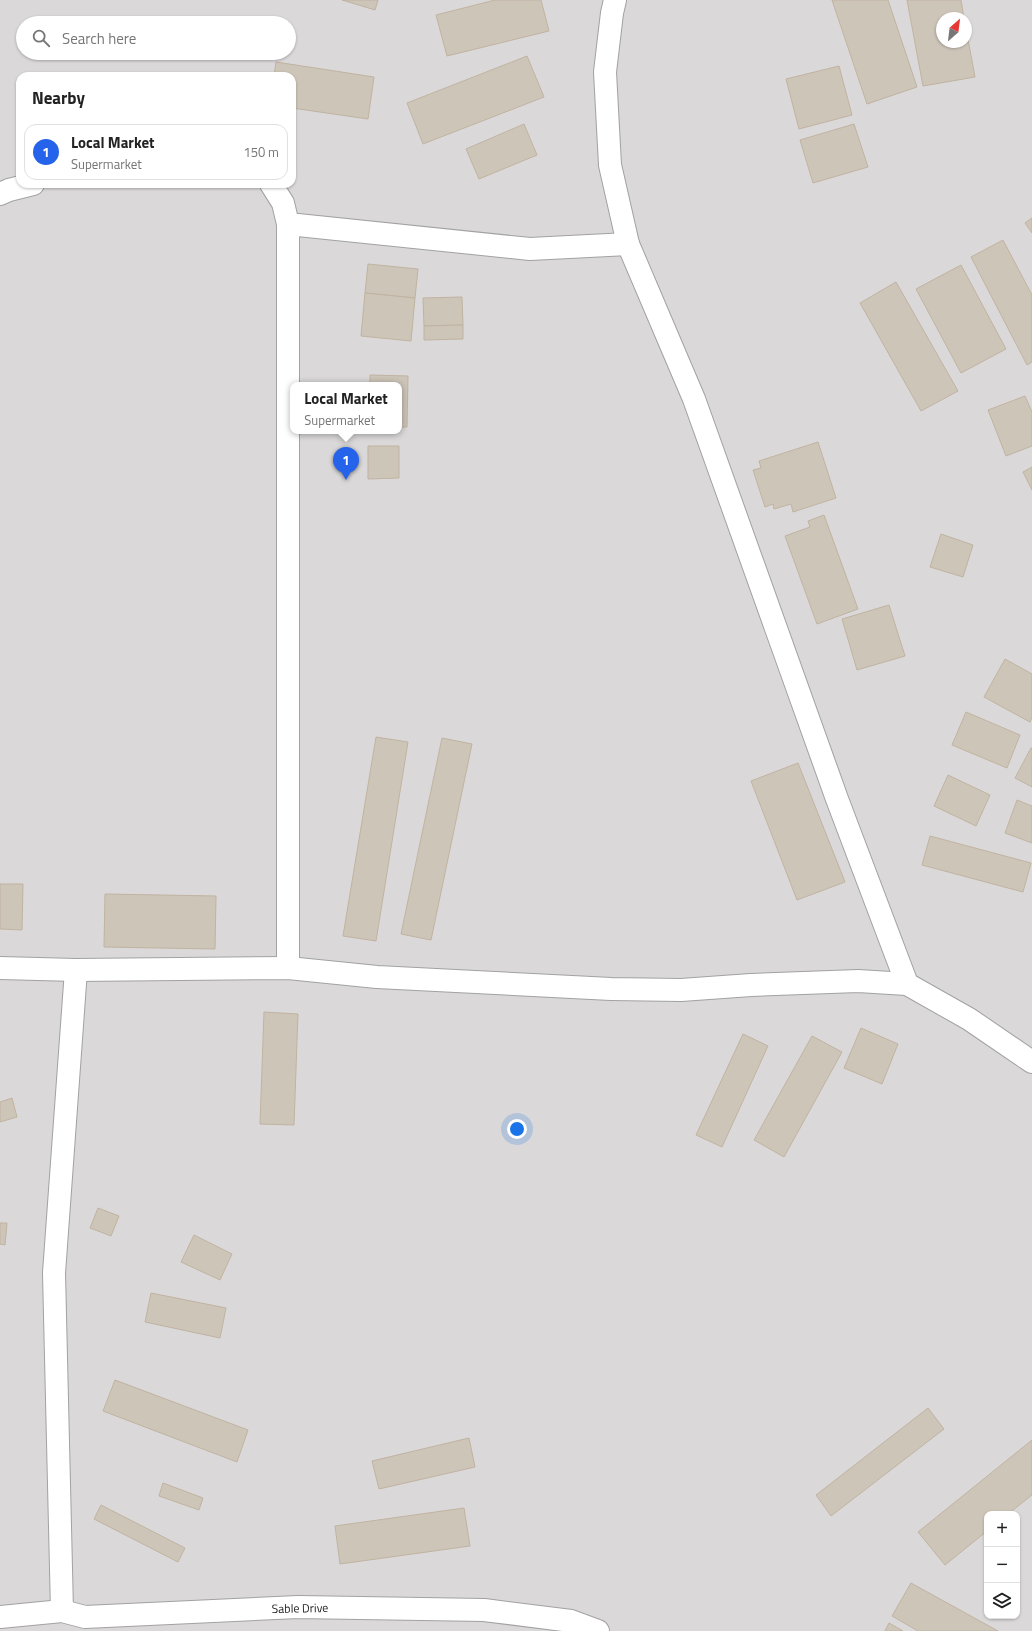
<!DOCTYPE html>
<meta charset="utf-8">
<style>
:root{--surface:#fff;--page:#f6f6f6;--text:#222;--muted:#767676;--line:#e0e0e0;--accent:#2563eb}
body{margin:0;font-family:"Titillium Web",sans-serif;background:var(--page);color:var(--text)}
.controls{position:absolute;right:12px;bottom:12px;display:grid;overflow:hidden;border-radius:8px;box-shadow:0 1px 3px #0004}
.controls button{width:36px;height:36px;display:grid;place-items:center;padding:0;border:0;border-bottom:1px solid var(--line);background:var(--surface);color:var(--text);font:20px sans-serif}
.compass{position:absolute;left:936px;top:12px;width:36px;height:36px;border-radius:50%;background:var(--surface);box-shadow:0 1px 3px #0004;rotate:28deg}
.you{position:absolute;left:517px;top:1129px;width:14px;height:14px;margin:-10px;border:3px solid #fff;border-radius:50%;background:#1a73e8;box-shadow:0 0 0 6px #1a73e833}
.badge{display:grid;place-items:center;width:26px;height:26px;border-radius:50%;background:var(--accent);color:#fff;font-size:13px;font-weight:700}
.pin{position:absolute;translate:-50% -33px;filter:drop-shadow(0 1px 2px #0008)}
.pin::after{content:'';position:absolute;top:21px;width:14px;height:12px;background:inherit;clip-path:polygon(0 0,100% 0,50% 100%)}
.popup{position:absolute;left:290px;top:382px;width:112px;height:52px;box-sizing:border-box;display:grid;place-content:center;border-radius:8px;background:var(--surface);filter:drop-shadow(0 1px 3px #0005);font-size:13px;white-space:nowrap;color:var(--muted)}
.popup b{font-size:15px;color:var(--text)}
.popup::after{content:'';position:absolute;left:50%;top:100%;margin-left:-8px;border:8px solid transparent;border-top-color:var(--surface)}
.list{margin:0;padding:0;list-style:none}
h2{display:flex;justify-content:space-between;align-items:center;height:52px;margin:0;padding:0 16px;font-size:17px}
h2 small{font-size:13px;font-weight:400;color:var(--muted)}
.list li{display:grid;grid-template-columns:26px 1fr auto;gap:12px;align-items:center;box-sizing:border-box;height:56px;margin:0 8px 8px;padding:0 8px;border:1px solid var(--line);border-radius:12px}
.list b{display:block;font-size:15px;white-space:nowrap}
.list p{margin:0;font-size:13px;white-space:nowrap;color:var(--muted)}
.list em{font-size:13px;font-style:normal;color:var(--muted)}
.icon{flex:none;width:22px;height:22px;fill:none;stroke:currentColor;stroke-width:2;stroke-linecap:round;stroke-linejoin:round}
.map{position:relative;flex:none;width:1032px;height:1631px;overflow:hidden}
.search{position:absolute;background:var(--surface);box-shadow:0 1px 3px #0004;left:16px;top:16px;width:280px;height:44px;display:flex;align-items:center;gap:10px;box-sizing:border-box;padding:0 14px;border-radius:22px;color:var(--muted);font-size:15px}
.panel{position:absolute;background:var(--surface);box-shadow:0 1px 3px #0004;left:16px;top:72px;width:280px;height:116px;border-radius:12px}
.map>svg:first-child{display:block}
</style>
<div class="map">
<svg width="1032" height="1631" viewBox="0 0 1032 1631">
<rect width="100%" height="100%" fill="#eeebe0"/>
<!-- residential -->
<path fill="#dad8d8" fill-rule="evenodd" d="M0,0H1032V1631H0ZM942,18H966V42H942ZM23,23H289V53H23ZM20,76H292V184H20ZM293,385H399V431H293ZM987,1514H1017V1616H987Z"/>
<!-- building -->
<g fill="#cec5b9" stroke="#c0b3a1">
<polygon points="342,0 378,0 375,10"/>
<polygon points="495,0 541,0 549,31 447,56 436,15"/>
<polygon points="832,0 888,0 917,87 867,104"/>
<polygon points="907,0 961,0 964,18 942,18 942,42 966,42 966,29 975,77 923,86"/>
<polygon points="527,56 544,97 423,144 407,103"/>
<polygon points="276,62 374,77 368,119 292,108 292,76 274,76"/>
<polygon points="839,66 852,115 799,129 786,79"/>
<polygon points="524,124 537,155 479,179 466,149"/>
<polygon points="854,124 868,167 813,183 800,140"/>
<polygon points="1032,218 1032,233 1025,223"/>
<polygon points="1003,240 1032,295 1032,362 1027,365 971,257"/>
<polygon points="368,264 418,269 415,298 365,293"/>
<polygon points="961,265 1006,349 961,373 916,289"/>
<polygon points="896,282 958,391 921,411 860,303"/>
<polygon points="365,293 415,298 411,341 361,336"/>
<polygon points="462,297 463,325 424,326 423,298"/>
<polygon points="463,325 463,339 424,340 424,326"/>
<polygon points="370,375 408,376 407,427 399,427 399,385 370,385"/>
<polygon points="1025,396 1032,412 1032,446 1006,456 988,410"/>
<polygon points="818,442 836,498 793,512 791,504 774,509 773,504 765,507 753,470 761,468 759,461"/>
<polygon points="368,446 399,446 399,478 368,479"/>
<polygon points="1032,467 1032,490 1023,472"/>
<polygon points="824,515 858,609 817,624 785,536 810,527 808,521"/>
<polygon points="941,534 973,545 963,577 930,567"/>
<polygon points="889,605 905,656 857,670 842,619"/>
<polygon points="1005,659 1032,674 1032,717 1030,722 984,697"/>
<polygon points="966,712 1020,735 1007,768 952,745"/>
<polygon points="376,737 408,742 376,941 343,936"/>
<polygon points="442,738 472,744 431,940 401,934"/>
<polygon points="1031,748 1032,748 1032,787 1015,778"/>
<polygon points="798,763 845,882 797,900 751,781"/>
<polygon points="948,775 990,795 976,826 934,806"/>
<polygon points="1017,800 1032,806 1032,843 1005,833"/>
<polygon points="930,836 1031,863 1023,892 922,865"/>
<polygon points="0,884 23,884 22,930 0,929"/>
<polygon points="105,894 216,896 215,949 104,947"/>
<polygon points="264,1012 298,1014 294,1125 260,1124"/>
<polygon points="861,1028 898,1044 882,1084 844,1068"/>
<polygon points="743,1034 768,1046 722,1147 696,1135"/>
<polygon points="812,1036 842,1052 784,1157 754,1140"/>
<polygon points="12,1098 17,1117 0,1122 0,1102"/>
<polygon points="98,1208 119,1216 111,1236 90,1228"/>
<polygon points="0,1223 7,1223 5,1245 0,1244"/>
<polygon points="194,1235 232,1254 220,1280 181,1262"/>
<polygon points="151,1293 226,1308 220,1338 145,1322"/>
<polygon points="115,1380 248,1430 237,1462 103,1411"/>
<polygon points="928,1408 944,1429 831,1516 816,1495"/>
<polygon points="469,1438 475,1467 379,1489 372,1461"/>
<polygon points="1032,1440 1032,1495 1008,1514 987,1514 987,1531 945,1565 918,1532"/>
<polygon points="163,1483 203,1498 199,1510 159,1496"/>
<polygon points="101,1505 185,1548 178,1562 94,1519"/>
<polygon points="464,1508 470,1546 340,1564 335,1526"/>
<polygon points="911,1583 998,1631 918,1631 892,1616"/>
<polygon points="889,1623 903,1631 885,1631"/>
</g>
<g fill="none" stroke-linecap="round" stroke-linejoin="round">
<!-- street casing -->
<g stroke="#a2a2a2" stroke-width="24">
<g id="street">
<polyline points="615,0 612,13 605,72 610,165 628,244 694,399 837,799 907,984"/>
<polyline points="271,184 283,203 288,224 530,249 628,244"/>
<polyline points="0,194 9,190 33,184"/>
<polyline points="0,968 76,970 288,968 377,977 611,989 681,990 751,985 858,981 907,984 969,1019 1032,1062"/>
<polyline points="288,968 288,224"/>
<polyline points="62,1611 54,1273 76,970"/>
<polyline points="0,1617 62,1611 85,1617 298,1607 484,1610 571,1621 598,1631"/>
</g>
</g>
<!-- street -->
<use href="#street" stroke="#fff" stroke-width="22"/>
</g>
<g text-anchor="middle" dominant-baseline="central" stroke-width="3" stroke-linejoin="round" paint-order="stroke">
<!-- street labels -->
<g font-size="12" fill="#1b1b1b" stroke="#fff">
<text transform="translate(300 1608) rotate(-1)">Sable Drive</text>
</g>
</g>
</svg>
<div class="controls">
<button>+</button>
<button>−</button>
<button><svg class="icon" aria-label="layers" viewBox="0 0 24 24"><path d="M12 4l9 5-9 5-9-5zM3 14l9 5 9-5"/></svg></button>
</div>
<svg class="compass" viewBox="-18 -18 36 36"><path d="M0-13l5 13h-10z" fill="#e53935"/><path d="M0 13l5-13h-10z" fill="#767676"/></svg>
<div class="you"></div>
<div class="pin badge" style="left:346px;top:480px">1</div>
<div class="popup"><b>Local Market</b>Supermarket</div>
<div class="search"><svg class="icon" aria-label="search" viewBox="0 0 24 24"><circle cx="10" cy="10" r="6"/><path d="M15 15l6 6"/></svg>Search here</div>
<section class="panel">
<h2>Nearby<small></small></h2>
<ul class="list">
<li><span class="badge">1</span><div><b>Local Market</b><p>Supermarket</p></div><em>150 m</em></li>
</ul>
</section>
</div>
